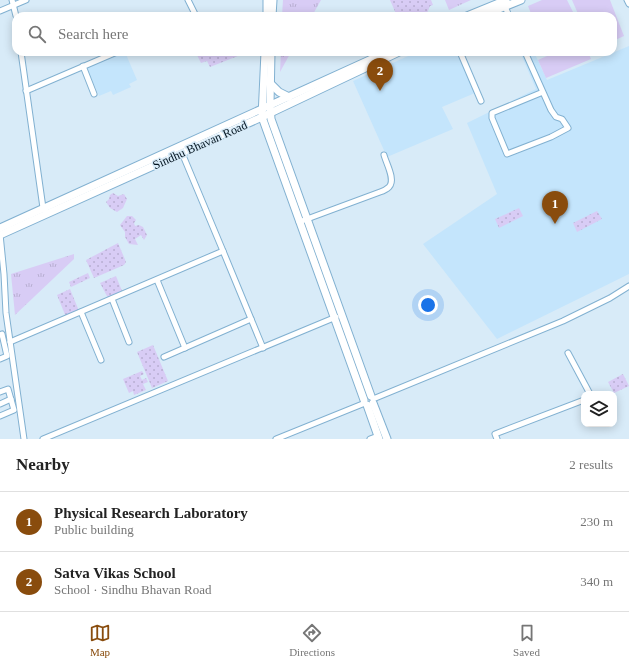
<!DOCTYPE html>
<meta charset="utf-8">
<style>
:root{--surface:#fff;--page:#f2f2f2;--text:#222;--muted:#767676;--line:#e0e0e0;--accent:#894c0d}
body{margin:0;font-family:"Times New Roman",serif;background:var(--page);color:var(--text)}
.controls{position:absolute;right:12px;bottom:12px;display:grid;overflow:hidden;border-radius:8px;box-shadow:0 2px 10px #0003}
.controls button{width:36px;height:36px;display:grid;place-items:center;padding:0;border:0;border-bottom:1px solid var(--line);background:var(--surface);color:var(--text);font:20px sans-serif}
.you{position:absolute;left:428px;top:305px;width:14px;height:14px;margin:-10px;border:3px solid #fff;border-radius:50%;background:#1a73e8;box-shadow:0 0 0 6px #1a73e833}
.badge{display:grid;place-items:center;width:26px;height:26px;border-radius:50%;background:var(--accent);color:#fff;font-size:13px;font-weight:700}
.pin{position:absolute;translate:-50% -33px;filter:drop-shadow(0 1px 2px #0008)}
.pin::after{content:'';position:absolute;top:21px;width:14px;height:12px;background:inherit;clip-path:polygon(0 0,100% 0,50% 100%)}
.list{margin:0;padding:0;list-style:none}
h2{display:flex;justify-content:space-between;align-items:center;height:52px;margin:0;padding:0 16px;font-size:17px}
h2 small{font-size:13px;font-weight:400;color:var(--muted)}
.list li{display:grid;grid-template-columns:26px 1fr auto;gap:12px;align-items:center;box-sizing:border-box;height:60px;padding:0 16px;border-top:1px solid var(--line)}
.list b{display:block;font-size:15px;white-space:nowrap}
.list p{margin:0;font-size:13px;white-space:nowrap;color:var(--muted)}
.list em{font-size:13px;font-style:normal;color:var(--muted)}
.icon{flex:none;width:22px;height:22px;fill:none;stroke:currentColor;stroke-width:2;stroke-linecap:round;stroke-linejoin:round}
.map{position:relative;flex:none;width:629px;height:439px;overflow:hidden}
.search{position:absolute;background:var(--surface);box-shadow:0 2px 10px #0003;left:12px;right:12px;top:12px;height:44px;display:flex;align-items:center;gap:10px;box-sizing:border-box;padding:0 14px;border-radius:12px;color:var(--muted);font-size:15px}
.sheet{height:172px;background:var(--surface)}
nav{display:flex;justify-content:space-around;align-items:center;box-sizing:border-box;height:56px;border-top:1px solid var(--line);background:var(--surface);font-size:11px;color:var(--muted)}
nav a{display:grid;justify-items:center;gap:2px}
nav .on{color:var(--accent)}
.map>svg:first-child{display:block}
</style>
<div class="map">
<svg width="629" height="439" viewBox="0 0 629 439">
<defs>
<pattern id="grass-dots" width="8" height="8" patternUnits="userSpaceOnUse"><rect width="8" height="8" fill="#d8ccf5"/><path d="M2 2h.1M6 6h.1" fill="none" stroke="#b8aed2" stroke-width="1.8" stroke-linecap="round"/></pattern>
<pattern id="park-tufts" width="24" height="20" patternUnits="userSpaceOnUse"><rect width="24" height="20" fill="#d8ccf5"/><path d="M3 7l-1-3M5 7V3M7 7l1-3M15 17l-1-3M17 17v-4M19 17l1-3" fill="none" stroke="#b8aed2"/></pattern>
</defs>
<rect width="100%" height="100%" fill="#d8ebf8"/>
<!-- built -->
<g fill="#c4e5fc">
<polygon points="629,46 629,274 497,339 423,244 497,194 467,123 536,89 520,52 534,52 547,80"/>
<polygon points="125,52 137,80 129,84 131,87 113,95 111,91 99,96 87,68"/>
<polygon points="417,52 458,52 475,93 442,107 453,129 387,157 353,81"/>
</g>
<!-- grass -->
<g fill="url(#grass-dots)">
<polygon points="390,0 431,0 433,5 430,6 427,13 428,16 397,16"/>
<polygon points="204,52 248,52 210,67 207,61 201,63 197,55"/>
<polygon points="113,193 118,196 124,194 127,199 123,208 117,212 110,208 106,202 109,199 110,195"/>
<polygon points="519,208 523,216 499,228 495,219"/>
<polygon points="597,211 602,219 577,232 573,223"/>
<polygon points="127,216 132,216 136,220 134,223 135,226 139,225 143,227 147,235 144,240 141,235 135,239 138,245 129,244 125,237 125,232 120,225"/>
<polygon points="118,243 126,262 124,265 94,278 86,260"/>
<polygon points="88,273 90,278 71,287 69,282"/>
<polygon points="116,276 122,291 108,298 100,283"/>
<polygon points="70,289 79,311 66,317 57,295"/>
<polygon points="153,345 168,381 152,388 137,352"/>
<polygon points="142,371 144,374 140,376 142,380 146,378 148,382 143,384 146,390 134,395 133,391 129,393 123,379"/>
<polygon points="623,374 629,386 614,393 608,382"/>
</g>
<!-- park -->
<g fill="url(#park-tufts)">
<polygon points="283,0 321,0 312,16 282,16"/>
<polygon points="445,0 471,0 449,10"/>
<polygon points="281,52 291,52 280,72"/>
<polygon points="74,254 74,259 15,315 11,274"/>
</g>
<!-- pitch -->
<g fill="#d8ccf5">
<polygon points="542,0 567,0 573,12 563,16 532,16 528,6"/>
<polygon points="572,0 610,0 624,36 613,41 613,16 579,16"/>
<polygon points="556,52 588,52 591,59 546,78 538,60"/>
</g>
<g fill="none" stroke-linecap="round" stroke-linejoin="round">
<!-- street casing -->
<g stroke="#82b1d1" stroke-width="7">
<g id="street">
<polyline points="12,0 16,16"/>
<polyline points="188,0 196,16"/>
<polyline points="627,0 629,4"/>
<polyline points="504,4 509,16"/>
<polyline points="0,11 26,0"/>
<polyline points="21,52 43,208 45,211"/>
<polyline points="460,52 481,101"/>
<polyline points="525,52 551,110 556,117 562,119 568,128 551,137 507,154 492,118 492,113 543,92"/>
<polyline points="83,66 94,94"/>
<polyline points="26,91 117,52"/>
<path d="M299,222L380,192C383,191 387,189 389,187C396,180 386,163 384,155"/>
<polyline points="0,234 4,274 6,313 24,439"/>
<polyline points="223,251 263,348"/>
<polyline points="157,280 185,348"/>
<polyline points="112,299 129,342"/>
<polyline points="81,312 101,360"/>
<polyline points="0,335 2,334 7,356 0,359"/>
<polyline points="10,342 223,251 182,153"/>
<polyline points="568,353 590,394"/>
<polyline points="164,357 251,319"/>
<polyline points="0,392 8,389 14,410 0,416"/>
<polyline points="373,399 563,321 610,298 629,286"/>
<polyline points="0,404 11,399"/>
<polyline points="43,439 336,317"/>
<polyline points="276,439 365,403"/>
<polyline points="370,439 378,436"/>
<polyline points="497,439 495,434 584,400"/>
</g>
</g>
<!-- secondary casing -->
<g stroke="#82b1d1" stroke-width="9">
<g id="secondary">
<polyline points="267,16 267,0"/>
<polyline points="272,16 273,0"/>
<polyline points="467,16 506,0"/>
<polyline points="482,16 521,0"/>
<polyline points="265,52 262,117 364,400"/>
<polyline points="271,52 270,105 271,119 371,396"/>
<polyline points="271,84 279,92 289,97"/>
<polyline points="0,228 387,52"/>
<polyline points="0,235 262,117 399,52"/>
<polyline points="373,403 387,439"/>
<polyline points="367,405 379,439"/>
</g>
</g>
<!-- street -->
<use href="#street" stroke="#fff" stroke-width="5"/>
<!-- secondary -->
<use href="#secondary" stroke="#fff" stroke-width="7"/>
</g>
<g text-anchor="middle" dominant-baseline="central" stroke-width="3" stroke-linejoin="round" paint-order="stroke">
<!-- street labels -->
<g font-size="12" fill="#02131f" stroke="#d8ebf8">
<text transform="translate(200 145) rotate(-24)">Sindhu Bhavan Road</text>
</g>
</g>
</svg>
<div class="controls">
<button><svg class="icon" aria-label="layers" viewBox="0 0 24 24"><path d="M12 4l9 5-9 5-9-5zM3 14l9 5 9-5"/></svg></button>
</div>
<div class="you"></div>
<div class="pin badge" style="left:555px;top:224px">1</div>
<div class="pin badge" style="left:380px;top:91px">2</div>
<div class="search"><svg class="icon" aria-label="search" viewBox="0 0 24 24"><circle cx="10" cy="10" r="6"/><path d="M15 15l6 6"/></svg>Search here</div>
</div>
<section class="sheet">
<h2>Nearby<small>2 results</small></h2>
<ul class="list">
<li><span class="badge">1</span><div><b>Physical Research Laboratory</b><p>Public building</p></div><em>230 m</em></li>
<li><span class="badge">2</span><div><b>Satva Vikas School</b><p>School · Sindhu Bhavan Road</p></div><em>340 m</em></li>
</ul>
</section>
<nav>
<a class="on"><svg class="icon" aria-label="map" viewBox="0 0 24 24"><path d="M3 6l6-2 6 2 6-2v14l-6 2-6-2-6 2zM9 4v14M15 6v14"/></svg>Map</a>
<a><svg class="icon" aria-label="directions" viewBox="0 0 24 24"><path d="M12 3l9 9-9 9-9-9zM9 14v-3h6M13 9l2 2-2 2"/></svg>Directions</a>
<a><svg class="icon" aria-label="saved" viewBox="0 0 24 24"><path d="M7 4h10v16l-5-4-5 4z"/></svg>Saved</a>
</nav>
